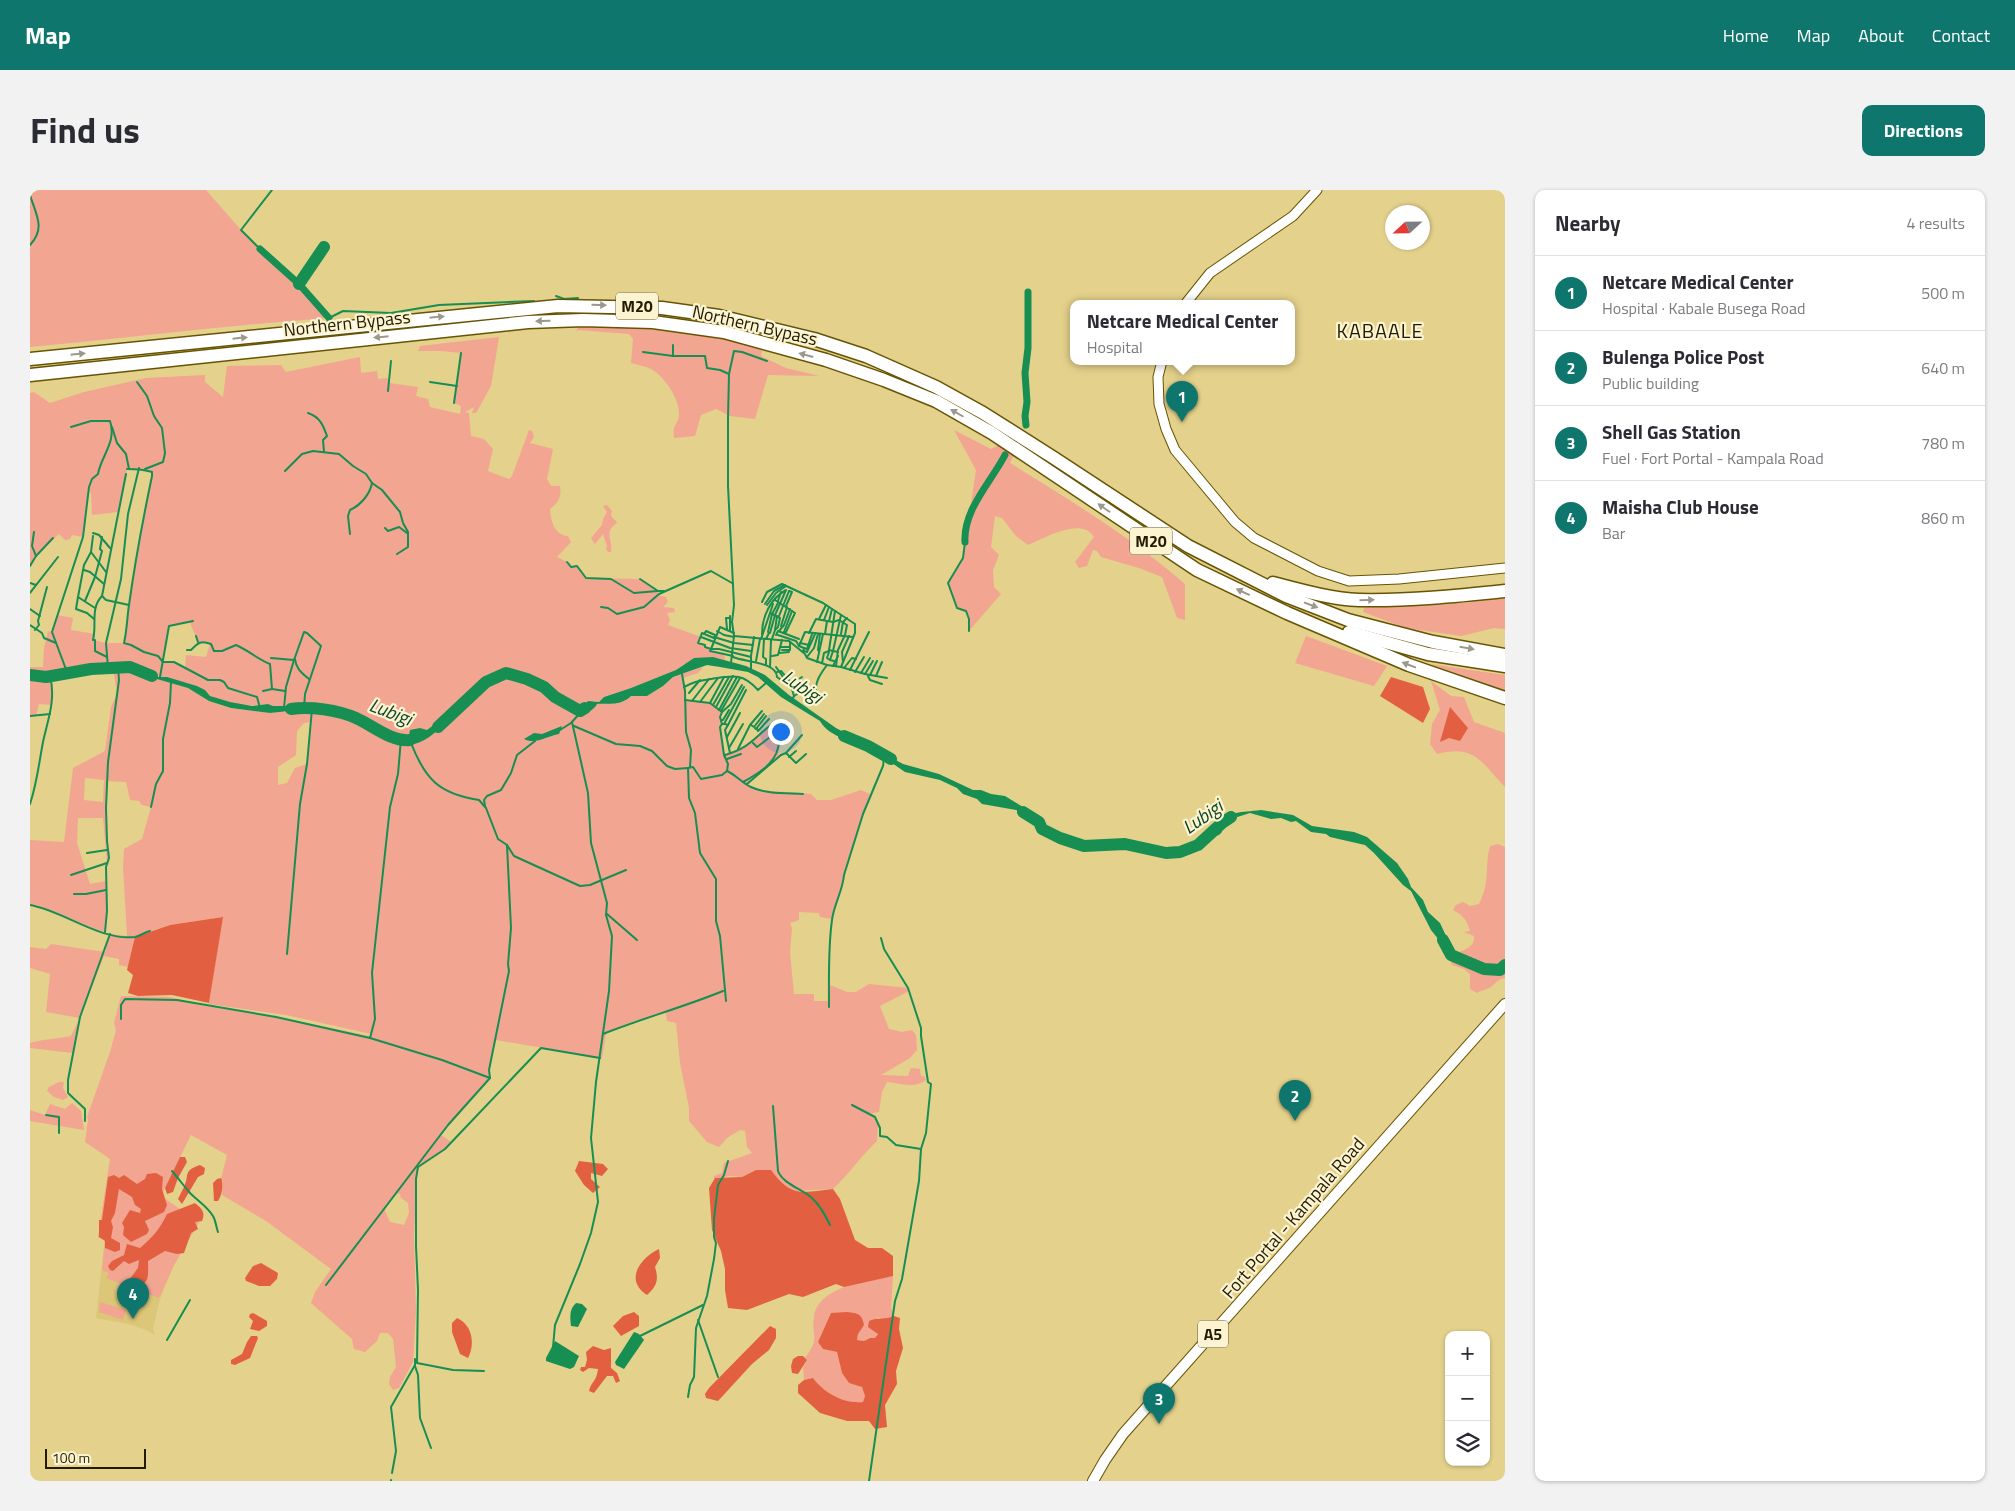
<!DOCTYPE html>
<meta charset="utf-8">
<style>
:root{--surface:#fff;--page:#f2f2f3;--text:#2b2b33;--muted:#7c7c81;--line:#e1e1e2;--accent:#0f766e}
body{margin:0;font-family:"Titillium Web",sans-serif;background:var(--page);color:var(--text)}
.controls{position:absolute;right:15px;bottom:15px;display:grid;overflow:hidden;border-radius:10px;box-shadow:0 1px 4px #0004}
.controls button{width:45px;height:45px;display:grid;place-items:center;padding:0;border:0;border-bottom:1px solid var(--line);background:var(--surface);color:var(--text);font:25px sans-serif}
.compass{position:absolute;left:1355px;top:15px;width:45px;height:45px;border-radius:50%;background:var(--surface);box-shadow:0 1px 4px #0004;rotate:248deg}
.scale{position:absolute;left:15px;bottom:12px;width:101px;box-sizing:border-box;padding-left:5px;border:2px solid #221b00;border-top:0;font-size:14px;line-height:18px;white-space:nowrap;color:#221b00;-webkit-text-stroke:4px #fcf3d0;paint-order:stroke}
.you{position:absolute;left:750px;top:541px;width:18px;height:18px;margin:-12px;border:4px solid #fff;border-radius:50%;background:#1a73e8;box-shadow:0 0 0 8px #1a73e833}
.badge{display:grid;place-items:center;width:32px;height:32px;border-radius:50%;background:var(--accent);color:#fff;font-size:16px;font-weight:700}
.pin{position:absolute;translate:-50% -41px;filter:drop-shadow(0 1px 2px #0008)}
.pin::after{content:'';position:absolute;top:26px;width:18px;height:15px;background:inherit;clip-path:polygon(0 0,100% 0,50% 100%)}
.popup{position:absolute;left:1040px;top:110px;width:225px;height:65px;box-sizing:border-box;display:grid;place-content:center;border-radius:10px;background:var(--surface);filter:drop-shadow(0 1px 4px #0005);font-size:16px;white-space:nowrap;color:var(--muted)}
.popup b{font-size:19px;color:var(--text)}
.popup::after{content:'';position:absolute;left:50%;top:100%;margin-left:-10px;border:10px solid transparent;border-top-color:var(--surface)}
.list{margin:0;padding:0;list-style:none}
h2{display:flex;justify-content:space-between;align-items:center;height:65px;margin:0;padding:0 20px;font-size:21px}
h2 small{font-size:16px;font-weight:400;color:var(--muted)}
.list li{display:grid;grid-template-columns:32px 1fr auto;gap:15px;align-items:center;box-sizing:border-box;height:75px;padding:0 20px;border-top:1px solid var(--line)}
.list b{display:block;font-size:19px;white-space:nowrap}
.list p{margin:0;font-size:16px;white-space:nowrap;color:var(--muted)}
.list em{font-size:16px;font-style:normal;color:var(--muted)}
.icon{flex:none;width:28px;height:28px;fill:none;stroke:currentColor;stroke-width:2;stroke-linecap:round;stroke-linejoin:round}
.map{position:relative;flex:none;width:1475px;height:1291px;overflow:hidden;border-radius:10px}
header{display:flex;align-items:center;gap:30px;box-sizing:border-box;height:70px;padding:0 25px;background:var(--accent);color:#fff}
header strong{font-size:24px}
nav{display:flex;gap:28px;margin-inline-start:auto;font-size:18px}
.intro{display:flex;align-items:center;justify-content:space-between;box-sizing:border-box;height:120px;padding:0 30px}
h1{margin:0;font-size:35px}
.button{padding:12px 22px;border-radius:10px;background:var(--accent);color:#fff;font-size:18px;font-weight:700}
main{display:flex;gap:30px;padding:0 30px}
aside{flex:1;background:var(--surface);border-radius:10px;box-shadow:0 1px 4px #0004}
.map>svg:first-child{display:block}
</style>
<header>
<strong>Map</strong>
<nav><a>Home</a><a>Map</a><a>About</a><a>Contact</a></nav>
</header>
<div class="intro"><h1>Find us</h1><a class="button">Directions</a></div>
<main>
<div class="map">
<svg width="1475" height="1291" viewBox="0 0 1475 1291">
<rect width="100%" height="100%" fill="#e4d18b"/>
<!-- built -->
<polygon fill="#dcc678" points="79,976 130,1006 169,1032 144,1075 130,1109 123,1138 125,1145 116,1140 98,1134 66,1128 75,1048 68,1048"/>
<!-- green -->
<g fill="#f2a591" fill-rule="evenodd">
<path d="M0,0H176L211,40L299,128C199,135 100,148 0,157Z"/>
<path d="M573,133L696,149L732,159L731,166L756,178L789,186L738,185L725,229L700,226L686,219L671,225L665,246L644,248C642,234 648,235 649,225C650,209 634,186 621,179C615,176 607,175 601,173L603,149L599,144L548,140L546,142L549,135Z"/>
<path d="M469,147L461,196L446,223H442L444,217L435,222L439,223L441,246L454,249L463,259L458,281L479,289L482,286L499,240L502,241L504,247L500,253L523,259L517,289L521,296H530C532,307 528,313 520,319C521,331 524,345 538,346L541,352L527,367L540,373L542,377L547,376L556,388L610,389L628,401V405L636,407L638,412L633,417L644,418L645,422L637,423L640,430L638,435L671,447L668,453L675,455V457L681,459L680,461L694,463L695,470L683,467L654,474L646,480L601,498L574,507L569,512L564,511L553,517L541,516L550,525C556,522 561,517 567,514C580,508 588,519 601,506H617L633,496L643,487L673,477L668,483L653,488L655,510L680,513L692,522L690,527L692,534L690,537L694,565C718,559 724,549 742,534L748,545L750,556L748,563L751,565L717,595L727,600L781,604L787,610H801L831,600L840,604L814,685C813,700 806,714 802,729L790,727L789,723L769,722V730L760,733L762,738L760,762L764,804H784V811H799L800,795L817,802H826L839,794L878,798L879,801L850,816L859,839L872,842L882,840L886,845L887,860L880,868L851,885L878,886L881,878L890,879L891,886H894L896,890C885,899 870,893 857,892L852,902L849,922L838,924L845,927L848,935L847,951C831,966 819,984 803,999L762,1001L726,980L712,987L700,986L684,989V986L692,983L694,973L722,963L717,957L715,941L710,940L697,948L689,957L677,952L659,931V918L650,873L646,833L637,831L636,823L604,831L576,843L572,868L466,850L459,880L460,888L411,945L421,952L415,959L388,977L387,981L384,1047L386,1120L383,1172L369,1198L363,1200L359,1194L360,1187L366,1177L363,1149L358,1143H350L347,1151L335,1162L324,1159L322,1149L281,1113L285,1102L301,1079L236,1031L192,1005L193,992L191,989L197,965L161,945L131,1006L169,1032L144,1075L129,1108L76,1088L79,1083L72,1080L75,1048H68L80,969L55,952L58,930L57,927L80,862L86,840L84,833L86,825L91,806L140,807L177,816L268,831L340,846L341,844L256,825L179,814L192,727L140,735L106,746L98,777L89,775V769L74,766L50,827L43,863L0,858V853C13,849 27,849 41,846L50,828L16,822L20,784L0,778V757L16,759L21,754L75,762L80,744L97,746L93,677L94,659L112,649L121,617L112,615L109,611L100,610L96,592L77,591V651L79,668L77,673L73,628H48L47,653L60,694L76,691L77,721L75,742C49,734 27,720 0,715V650L34,652L43,578L75,561L81,517L87,503L83,479L85,478C63,477 42,480 20,486L22,515L9,514L6,526H0V477H13L14,458L18,441L22,442L27,425L43,428L41,440L65,444L63,450L76,453H94C97,440 97,428 99,415C105,372 113,329 122,286V282C113,279 106,279 97,279L88,322L62,325L61,303L59,302L53,347L42,345L40,349L35,350L29,344L6,366L0,376V203L4,202L20,213L54,202L116,188L175,185V192L193,207L197,176L251,175L256,182L330,167L331,183L347,181L348,189L358,188L359,193L388,197L386,206L398,209L400,217L430,224L431,216L424,213L431,163L412,161H388L390,156ZM160,432C162,440 166,445 168,452H174L180,454L176,467L156,465L155,478L144,472H133L139,436ZM115,480C130,490 150,490 167,496C173,498 175,502 179,505C187,511 203,513 213,515C223,517 235,512 243,516L286,518L319,524L323,522L325,527L278,519L240,523L201,518L179,511L158,498L110,482ZM414,527L417,531L402,545L395,549L370,551L360,545L365,542L374,546L390,538L397,540ZM281,532L277,574L265,578L257,593L248,595V577L266,565L267,541L274,533ZM55,588L74,590L73,612L54,610ZM365,1003L370,1004L371,1008L378,1013L379,1023L374,1035L360,1032L354,1018Z"/>
<path d="M924,240L961,259L973,253L987,258L980,273C1041,311 1101,347 1155,394V430L1147,428L1132,387L1109,378L1071,367L1067,361L1063,360L1057,376L1049,378L1045,372L1064,347C1052,326 1014,348 998,355L986,346L972,328L965,326L961,357L969,365L963,380L964,397L971,404L939,441V429L936,421L927,418L918,393L933,368L935,352V340L941,314L946,280Z"/>
<path d="M577,315L582,321L581,326L586,331L587,333C573,343 583,348 581,362H578L576,359L577,356L573,344L565,354L561,348L572,335L573,329L577,322L573,316Z"/>
<path d="M1475,408V439L1464,438L1431,446L1376,438L1333,422L1335,416C1383,417 1427,415 1475,408Z"/>
<polygon points="1276,446 1357,476 1344,496 1265,473"/>
<polygon points="1400,474 1475,485 1475,500 1472,499"/>
<path d="M1401,491L1421,506L1434,507L1444,532L1475,543V597C1451,572 1445,554 1407,564L1400,554L1402,534L1410,520Z"/>
<path d="M1468,654L1475,657V788C1466,790 1466,794 1459,798C1455,800 1451,800 1447,803L1440,799V784L1434,779L1422,775L1418,766C1426,762 1446,760 1444,746L1434,742L1440,741C1437,730 1433,725 1423,720L1426,715L1433,712L1440,716L1449,714C1461,690 1454,679 1460,656Z"/>
<polygon points="29,892 34,892 33,898 38,907 33,910 24,907 17,901 19,897"/>
<polygon points="42,913 51,921 54,940 0,931 0,920 15,925 20,914 35,919"/>
<path d="M863,1086L861,1118L864,1126L857,1130L847,1127L848,1143L845,1148H839L834,1151L827,1150L828,1144L801,1123L788,1152L793,1159L807,1162L812,1183L819,1193L832,1196L835,1206L833,1212C814,1214 795,1204 783,1188L774,1190L773,1178L777,1170L775,1168C791,1147 781,1148 784,1127C788,1096 838,1091 863,1086Z"/>
<polygon points="70,1112 96,1120 93,1130 69,1122"/>
</g>
<!-- forest -->
<g fill="#e26041">
<polygon points="1361,487 1393,497 1400,519 1393,533 1350,506"/>
<polygon points="1420,517 1438,538 1430,551 1419,548 1410,552"/>
<polygon points="193,727 179,813 142,805 108,806 98,803 103,785 97,780 105,747 140,735"/>
<polygon points="150,967 155,967 157,972 148,988 143,1002 137,1004 135,998"/>
<polygon points="549,971 573,974 578,979 572,986 561,983 561,989 570,997 563,1003 554,995 545,981"/>
<path d="M170,975L175,978L174,984L168,987L152,1014L148,1009C150,1005 152,1001 154,997C160,985 152,981 170,975Z"/>
<path d="M726,980H741C761,1007 770,1003 803,999L810,1009L825,1050L838,1058H852L863,1066V1086L814,1097L806,1094L773,1107L759,1104L717,1120L698,1118L695,1100V1079L691,1061L682,1040L679,998L685,988L712,987Z"/>
<polygon points="126,983 133,987 132,999 137,1015 134,1022 115,1031 119,1040 117,1044 101,1052 93,1045 94,1037 92,1033 100,1020 110,1023 111,1019 105,1015 102,1007 89,999 85,1023 81,1031 83,1037 81,1048 90,1053 90,1060 85,1062 75,1058 75,1051 69,1047 69,1030 72,1030 78,987 84,985 89,988 94,985 107,994 115,989 117,984"/>
<path d="M191,988C194,994 192,1005 188,1011H184L183,993L187,989Z"/>
<path d="M165,1013C171,1018 176,1022 172,1031L165,1032L168,1039L161,1043L154,1063L147,1064L135,1061L118,1071C118,1086 121,1099 99,1093V1090L108,1078L109,1070L99,1074L94,1071L83,1081L80,1080L78,1076L82,1071L94,1065L97,1054L110,1058C122,1048 130,1039 137,1024Z"/>
<path d="M629,1059L630,1068L625,1077C629,1090 627,1096 617,1105C594,1090 610,1068 629,1059Z"/>
<polygon points="231,1073 248,1083 247,1089 240,1096 229,1096 216,1091 215,1088 223,1076"/>
<polygon points="604,1122 609,1126 609,1136 591,1146 583,1136 593,1126"/>
<path d="M817,1122C828,1123 832,1124 834,1135L828,1144L827,1150L834,1151L840,1148H845L848,1144L838,1137L839,1131C848,1127 855,1130 864,1126L870,1128L869,1139L873,1158L866,1181L867,1194L855,1215L857,1237L845,1239L839,1231H817L790,1223L768,1203V1195L774,1190L783,1188C794,1203 814,1214 833,1212L835,1206L832,1197L819,1193L812,1183L807,1162L793,1159L788,1152L801,1123Z"/>
<polygon points="223,1123 237,1131 237,1136 229,1141 220,1139 223,1131 219,1127 220,1124"/>
<path d="M427,1128C443,1135 445,1155 438,1168L430,1164L422,1142V1133Z"/>
<polygon points="740,1136 746,1139 746,1148 739,1160 722,1174 688,1211 676,1208 675,1204 679,1198"/>
<polygon points="221,1146 227,1146 228,1148 220,1168 205,1175 201,1174 201,1170 212,1164 217,1152"/>
<path d="M563,1156L574,1160L581,1158V1178L587,1183L590,1191L586,1193L583,1186H577L564,1203L559,1201C562,1190 566,1193 568,1179L559,1178L553,1182L550,1180L551,1177H555L557,1170L556,1162Z"/>
<polygon points="768,1166 773,1166 777,1170 768,1184 762,1183 761,1176 763,1169"/>
</g>
<!-- water -->
<g fill="#178e52">
<path d="M683,467L716,476L735,485L759,505L806,538L825,548L829,552C815,550 797,544 790,531L751,507L728,487L718,482L690,477L677,475L643,487L633,496L617,506H601C591,516 580,513 567,514C564,520 556,524 550,525L540,516L553,517L558,511L569,512L574,507L601,498L646,480L664,468Z"/>
<polygon points="107,479 115,480 128,487 137,487 167,496 175,500 180,506 200,512 222,516 238,514 243,516 265,516 278,519 240,523 201,518 179,511 158,498 120,487"/>
<path d="M419,525C415,537 391,557 378,554C372,553 366,547 360,545L365,542L375,546L379,545L380,540L390,538L397,540L414,527Z"/>
<path d="M532,536L529,544C517,546 505,555 494,549L504,543L512,544Z"/>
<polygon points="847,560 873,574 909,584 943,600 951,600 961,604 975,606 1006,625 1007,631 986,620 952,614 947,609 933,604 927,598 910,590 875,582 846,562"/>
<path d="M1231,620L1263,625L1282,636L1324,642L1337,647L1367,673L1378,689L1381,697L1393,710L1398,722L1410,733L1424,763L1418,766L1413,755L1401,740L1381,701L1373,695L1344,663L1335,655L1300,647L1296,644L1281,642L1266,631L1261,632L1251,628L1241,629L1220,623L1201,629L1191,635L1192,642L1189,645L1180,647C1178,661 1163,659 1150,662L1176,645L1181,639L1187,638C1200,619 1210,623 1231,620Z"/>
<path d="M546,1113L552,1114L557,1119L548,1137L541,1136C540,1128 539,1119 546,1113Z"/>
<polygon points="604,1142 609,1144 614,1150 594,1179 586,1175 585,1172"/>
<polygon points="525,1151 549,1166 544,1177 540,1179 516,1171 516,1168"/>
</g>
<g fill="none" stroke-linecap="round" stroke-linejoin="round">
<!-- stream -->
<g stroke="#178e52" stroke-width="2">
<path d="M0,5C6,25 16,38 0,55"/>
<polyline points="230,59 211,40 242,0"/>
<polyline points="526,106 534,109 548,108"/>
<polyline points="299,128 313,121 361,123 409,115 504,111"/>
<polyline points="643,155 643,166 675,166 677,178 690,180 699,184"/>
<polyline points="613,162 643,166"/>
<polyline points="107,192 117,206 124,226 132,238 135,263 133,272 115,279"/>
<polyline points="400,192 427,196"/>
<polyline points="358,201 361,171"/>
<polyline points="424,213 431,163"/>
<path d="M278,223C290,227 293,235 297,246L293,250L294,262"/>
<polyline points="82,237 87,253 96,264 99,279"/>
<path d="M97,279C106,279 113,279 122,282V286C113,329 105,372 99,415C97,428 97,440 94,453L101,455L114,462L128,466L133,472H144L178,490H190L194,492L198,498L227,507L230,518"/>
<polyline points="255,281 272,264 283,261 309,264 323,276 336,284 342,293 352,300 370,322 373,333 378,342 378,357 367,364"/>
<polyline points="355,338 358,341 369,337 377,343"/>
<polyline points="4,342 2,356 6,366"/>
<polyline points="63,343 69,345 80,358"/>
<path d="M320,344L318,326L320,320C331,315 340,304 342,293"/>
<polyline points="63,346 61,362 54,375 48,407 65,418"/>
<polyline points="935,352 933,368 918,393 927,418 936,421 939,429 939,441"/>
<polyline points="61,362 76,382"/>
<polyline points="537,372 541,377 547,376 556,388 581,389 604,403 628,401"/>
<polyline points="0,376 6,366 23,348"/>
<polyline points="54,380 60,382 74,394"/>
<polyline points="610,389 628,401 634,401"/>
<polyline points="0,393 6,395"/>
<polyline points="0,403 28,367"/>
<polyline points="72,406 76,410 99,415"/>
<polyline points="48,407 46,419 57,423 64,429"/>
<polyline points="745,410 765,423 756,442 753,443"/>
<polyline points="55,411 65,387 72,361 70,359 72,347"/>
<polyline points="748,411 751,402"/>
<polyline points="732,412 737,402 752,394 793,413 825,434 825,443 811,477 797,475"/>
<polyline points="735,414 744,401 755,395"/>
<polyline points="737,415 746,403 756,396"/>
<polyline points="756,416 762,402 759,401"/>
<polyline points="571,417 578,418 587,424 614,417 629,404 681,381 702,393"/>
<polyline points="0,419 10,426"/>
<polyline points="700,426 700,441"/>
<polyline points="749,426 759,401"/>
<polyline points="789,429 796,415"/>
<polyline points="794,430 799,417"/>
<polyline points="799,431 802,419"/>
<polyline points="0,435 12,443 14,448 26,453"/>
<polyline points="751,436 757,417"/>
<polyline points="697,439 696,428 699,428"/>
<polyline points="5,440 9,435 8,431 17,397"/>
<polyline points="745,440 747,426"/>
<polyline points="687,441 694,445 704,447"/>
<polyline points="749,441 754,435 760,419"/>
<polyline points="738,442 742,424 748,413"/>
<polyline points="754,442 762,421"/>
<polyline points="704,443 690,437 681,459 689,459 721,467"/>
<polyline points="779,443 786,429 803,432 809,430 817,435 815,445 808,460 806,476"/>
<polyline points="674,444 676,441 685,445"/>
<path d="M732,444C732,426 741,408 756,400L745,425L740,443"/>
<polyline points="795,444 797,431"/>
<polyline points="811,444 813,432 817,428"/>
<polyline points="746,445 748,441 769,449"/>
<polyline points="748,445 766,451 769,456 774,458 773,462"/>
<polyline points="166,446 168,452"/>
<path d="M704,446L759,451L775,464L777,468L797,475C791,483 783,494 787,504L784,509L769,503L764,506"/>
<polyline points="671,447 700,458 721,461"/>
<polyline points="684,447 704,453 723,455"/>
<polyline points="684,448 672,443 668,453 675,455 675,457 681,459 680,461 703,466"/>
<polyline points="731,449 740,423"/>
<polyline points="734,449 733,467 736,469 736,475"/>
<polyline points="736,449 739,443"/>
<polyline points="742,449 745,440 748,437 750,428 740,423 743,414"/>
<polyline points="770,453 779,455"/>
<polyline points="769,456 775,442 823,447"/>
<polyline points="751,457 759,457"/>
<polyline points="774,458 777,459 782,444"/>
<path d="M157,460H161C168,453 170,450 181,454L184,461H192L206,455C218,460 227,469 240,474L242,499L255,501"/>
<polyline points="752,460 760,460 760,452"/>
<polyline points="774,461 777,462 785,444"/>
<polyline points="789,461 788,460 790,444"/>
<polyline points="799,462 797,468 800,470"/>
<polyline points="808,462 803,461 811,425"/>
<polyline points="749,463 759,462"/>
<polyline points="742,466 748,465 752,450"/>
<path d="M77,467L65,461V450H63C67,435 60,418 72,406L96,284"/>
<path d="M703,467C714,472 747,472 747,487L769,503"/>
<polyline points="777,467 784,458 788,444"/>
<polyline points="241,468 264,470 256,497 254,518"/>
<path d="M265,469C266,479 272,483 279,489"/>
<polyline points="264,470 274,442 277,443 291,456 275,504 274,518"/>
<polyline points="726,471 730,449"/>
<polyline points="804,471 800,470 803,461 799,460 805,421"/>
<polyline points="787,472 793,444"/>
<polyline points="813,472 812,462 819,446"/>
<polyline points="701,473 704,446 702,432 704,415 698,296 698,228 699,184 704,161 712,162 737,171"/>
<polyline points="792,473 794,463 799,461"/>
<polyline points="803,476 808,466"/>
<polyline points="740,477 741,450"/>
<polyline points="746,477 753,487"/>
<polyline points="811,477 835,484 857,488"/>
<polyline points="78,478 76,453 91,389 98,324 109,278"/>
<polyline points="814,478 822,468 826,469"/>
<polyline points="721,479 721,466 724,447"/>
<polyline points="820,480 839,442"/>
<path d="M37,482L22,442L53,347L59,297L62,289L68,284C71,266 87,252 80,231H61L41,237"/>
<polyline points="747,482 751,481 762,494"/>
<polyline points="825,482 834,467"/>
<polyline points="831,483 840,468"/>
<polyline points="652,484 655,501 656,542 661,560 660,577"/>
<polyline points="835,484 843,471"/>
<polyline points="840,485 847,471"/>
<polyline points="838,486 840,490 852,494"/>
<polyline points="846,486 852,472"/>
<polyline points="130,487 139,436 163,431"/>
<polyline points="754,490 761,495"/>
<polyline points="762,494 772,487"/>
<polyline points="761,496 764,506 762,510"/>
<path d="M654,497C665,491 669,491 681,489C702,486 712,482 728,500L736,493"/>
<polyline points="233,501 242,499"/>
<polyline points="659,503 670,490"/>
<polyline points="655,510 680,513 692,522 690,527 692,534 690,537 694,565 698,574 697,581"/>
<polyline points="662,511 679,489"/>
<polyline points="670,512 688,488"/>
<polyline points="680,513 694,487"/>
<polyline points="683,515 699,487"/>
<polyline points="686,517 703,486"/>
<polyline points="689,520 707,487"/>
<polyline points="691,521 710,488"/>
<polyline points="692,522 701,514 712,495"/>
<polyline points="0,526 20,524"/>
<polyline points="691,530 693,530 699,520"/>
<polyline points="692,534 694,534 714,497"/>
<polyline points="695,534 698,535 716,500"/>
<polyline points="698,535 695,540 700,563"/>
<polyline points="721,535 724,537 734,524"/>
<polyline points="544,536 586,554 610,556 622,561 637,576 645,579 658,578"/>
<polyline points="725,538 726,539 736,526"/>
<polyline points="727,539 728,541 739,529"/>
<polyline points="530,540 541,533 551,522"/>
<polyline points="697,547 710,523"/>
<path d="M381,553C395,589 409,604 449,610L456,618L468,649L477,655L484,666L550,696L560,695L596,680"/>
<polyline points="699,558 713,534"/>
<polyline points="708,559 720,535 732,521"/>
<polyline points="756,563 766,573 776,564"/>
<path d="M695,565C719,558 723,549 742,534"/>
<polyline points="751,565 756,563 772,545"/>
<polyline points="759,567 766,561"/>
<polyline points="697,569 711,564"/>
<path d="M713,592C732,582 753,568 748,545L744,544L727,557L723,553"/>
<polyline points="717,594 751,565"/>
<path d="M0,614C7,593 9,573 13,552C18,529 26,510 20,486"/>
<polyline points="455,616 454,610 457,606 471,600 481,583 487,565 505,551"/>
<polyline points="121,617 126,594 133,581 133,549 140,513 141,492"/>
<polyline points="57,663 77,660"/>
<polyline points="41,685 77,673"/>
<polyline points="44,704 56,704 76,700"/>
<path d="M0,715C34,721 70,751 105,747C110,746 115,742 120,741"/>
<polyline points="577,724 607,750"/>
<polyline points="75,742 77,721 76,677 79,668 77,651 76,618 78,572 89,490 88,477"/>
<polyline points="257,764 270,614 277,574 282,519"/>
<path d="M696,811L690,746L686,731V689L670,663L665,623L659,608L658,578L663,577L671,589L692,585L697,581C706,585 712,593 721,597C735,604 757,603 773,604"/>
<path d="M799,817C799,788 798,758 802,730C804,714 813,700 814,685L833,624L853,576L854,568"/>
<polyline points="91,829 91,815 95,809 147,810 246,827 340,848 345,829 342,783 360,617 368,584 371,549"/>
<path d="M573,844C613,828 654,817 693,801"/>
<polyline points="340,848 412,870 460,888 459,880 479,781 478,774 481,738 477,655"/>
<polyline points="822,915 845,927 850,938 850,946 857,947 866,955 891,959"/>
<path d="M743,916L748,981C753,994 772,999 782,1008C790,1015 795,1025 800,1035"/>
<polyline points="16,925 29,927 29,943"/>
<polyline points="55,931 55,919 38,903 38,890 50,827 80,744"/>
<path d="M142,981C148,988 154,996 160,1003C168,1011 177,1016 183,1026C186,1031 186,1037 188,1042"/>
<polyline points="296,1095 418,935 460,888"/>
<polyline points="668,1130 688,1187"/>
<polyline points="610,1146 673,1115"/>
<polyline points="137,1150 160,1110"/>
<polyline points="523,1157 525,1135 550,1074 561,1043 568,1012 561,948 566,892 579,801 582,746 576,725 577,713 561,653 558,603 542,532"/>
<polyline points="385,1176 388,1185 390,1228 401,1258"/>
<polyline points="454,1181 423,1180 387,1173 388,1100 386,1056 386,989 388,977 415,959 511,858 570,868"/>
<polyline points="658,1207 660,1195 664,1187 666,1138 677,1106 684,1069 686,1053 684,1047 684,1029 688,995 694,985 698,971"/>
<polyline points="362,1283 366,1261 361,1217 385,1175 385,1169"/>
<polyline points="361,1291 361,1290"/>
<polyline points="839,1291 865,1111 872,1089 889,991 891,959 896,943 901,894 898,892 891,846 891,838 878,798 854,759 851,748"/>
</g>
<!-- canal -->
<g stroke="#178e52" stroke-width="7">
<polyline points="230,59 269,94 299,128"/>
<polyline points="996,235 995,226 997,212 995,183 998,158 998,102"/>
<path d="M935,352C933,320 961,292 975,265"/>
</g>
<!-- river -->
<g stroke="#178e52" stroke-width="12">
<polyline points="269,94 294,57"/>
<polyline points="0,485 16,487 61,479 100,477 122,486"/>
<path d="M261,519C280,516 308,520 326,528C342,535 361,552 380,550"/>
<polyline points="408,537 456,492 476,483 497,489 514,497 525,507 550,521 555,518"/>
<polyline points="814,546 838,556 861,569"/>
<polyline points="993,622 1009,632 1012,639 1030,648 1054,656 1095,654 1136,663 1150,662 1168,655 1192,633 1201,627"/>
<polyline points="1413,750 1421,765 1454,779 1470,780 1475,775"/>
</g>
<!-- minor casing -->
<g stroke="#665402" stroke-width="11">
<g id="minor">
<polyline points="1156,113 1180,83 1263,26 1287,0"/>
<polyline points="1132,171 1128,187 1129,214 1136,239 1145,260 1205,332 1224,348 1288,381 1319,391 1369,389 1475,378"/>
</g>
</g>
<!-- major casing -->
<g stroke="#665402" stroke-width="12">
<polyline id="major" points="1063,1291 1075,1270 1093,1244 1475,814"/>
</g>
<!-- highway casing -->
<g stroke="#665402" stroke-width="15">
<g id="highway">
<polyline points="0,169 528,116 632,118 689,126 784,149 836,166 906,197 953,223 1024,268 1158,356 1256,406 1318,430 1403,452 1475,465"/>
<polyline points="0,185 498,132 553,130 623,132 694,142 796,170 854,190 906,211 962,243 1167,380 1257,423 1379,475 1475,508"/>
<path d="M1243,393C1270,400 1301,409 1329,410C1378,411 1427,406 1475,401"/>
<polyline points="1319,442 1398,464 1475,476"/>
</g>
</g>
<!-- minor -->
<use href="#minor" stroke="#fff" stroke-width="9"/>
<!-- major -->
<use href="#major" stroke="#fff" stroke-width="10"/>
<!-- highway -->
<use href="#highway" stroke="#fff" stroke-width="12"/>
</g>
<!-- one-way arrows -->
<defs><path id="oneway-solid" d="M-6-.8H1V-3.2L6.5 0L1 3.2V.8H-6Z" transform="scale(1.25)"/></defs>
<g fill="#9c988c">
<use href="#oneway-solid" transform="translate(569 115) rotate(1)"/>
<use href="#oneway-solid" transform="translate(407 127) rotate(-6)"/>
<use href="#oneway-solid" transform="translate(513 131) rotate(178)"/>
<use href="#oneway-solid" transform="translate(351 147) rotate(174)"/>
<use href="#oneway-solid" transform="translate(210 148) rotate(-6)"/>
<use href="#oneway-solid" transform="translate(48 164) rotate(-6)"/>
<use href="#oneway-solid" transform="translate(776 165) rotate(-165)"/>
<use href="#oneway-solid" transform="translate(927 223) rotate(-150)"/>
<use href="#oneway-solid" transform="translate(1074 318) rotate(-145)"/>
<use href="#oneway-solid" transform="translate(1213 402) rotate(-155)"/>
<use href="#oneway-solid" transform="translate(1337 410) rotate(-1)"/>
<use href="#oneway-solid" transform="translate(1281 415) rotate(21)"/>
<use href="#oneway-solid" transform="translate(1437 458) rotate(10)"/>
<use href="#oneway-solid" transform="translate(1379 475) rotate(-159)"/>
</g>
<g text-anchor="middle" dominant-baseline="central" stroke-width="4.5" stroke-linejoin="round" paint-order="stroke">
<!-- shield labels -->
<g fill="#fcf3d0" stroke="#635c3e" stroke-width="1">
<rect x="586" y="102.5" width="42" height="27" rx="4"/>
<rect x="1100" y="337.5" width="42" height="27" rx="4"/>
<rect x="1168" y="1130.5" width="30" height="27" rx="4"/>
</g>
<g font-size="16" font-weight="bold" fill="#221b00">
<text x="607" y="116">M20</text>
<text x="1121" y="351">M20</text>
<text x="1183" y="1144">A5</text>
</g>
<!-- street labels -->
<g font-size="18" fill="#221b00" stroke="#fcf3d0">
<text transform="translate(317 133) rotate(-6)">Northern Bypass</text>
<text transform="translate(725 135) rotate(13)">Northern Bypass</text>
<text transform="translate(1263 1028) rotate(-49)">Fort Portal - Kampala Road</text>
</g>
<!-- water labels -->
<g font-size="19" font-style="italic" fill="#0a4627" stroke="#fcf3d0">
<text transform="translate(773 496) rotate(34)">Lubigi</text>
<text transform="translate(361 521) rotate(21)">Lubigi</text>
<text transform="translate(1172 626) rotate(-35)">Lubigi</text>
</g>
<!-- quarter labels -->
<g font-size="20" letter-spacing="1" fill="#221b00" stroke="#fcf3d0">
<text x="1350" y="140">KABAALE</text>
</g>
</g>
</svg>
<div class="controls">
<button>+</button>
<button>−</button>
<button><svg class="icon" aria-label="layers" viewBox="0 0 24 24"><path d="M12 4l9 5-9 5-9-5zM3 14l9 5 9-5"/></svg></button>
</div>
<svg class="compass" viewBox="-18 -18 36 36"><path d="M0-13l5 13h-10z" fill="#e53935"/><path d="M0 13l5-13h-10z" fill="#7c7c81"/></svg>
<div class="scale">100 m</div>
<div class="you"></div>
<div class="pin badge" style="left:1152px;top:232px">1</div>
<div class="popup"><b>Netcare Medical Center</b>Hospital</div>
<div class="pin badge" style="left:1265px;top:931px">2</div>
<div class="pin badge" style="left:1129px;top:1234px">3</div>
<div class="pin badge" style="left:103px;top:1129px">4</div>
</div>
<aside>
<h2>Nearby<small>4 results</small></h2>
<ul class="list">
<li><span class="badge">1</span><div><b>Netcare Medical Center</b><p>Hospital · Kabale Busega Road</p></div><em>500 m</em></li>
<li><span class="badge">2</span><div><b>Bulenga Police Post</b><p>Public building</p></div><em>640 m</em></li>
<li><span class="badge">3</span><div><b>Shell Gas Station</b><p>Fuel · Fort Portal - Kampala Road</p></div><em>780 m</em></li>
<li><span class="badge">4</span><div><b>Maisha Club House</b><p>Bar</p></div><em>860 m</em></li>
</ul>
</aside>
</main>
